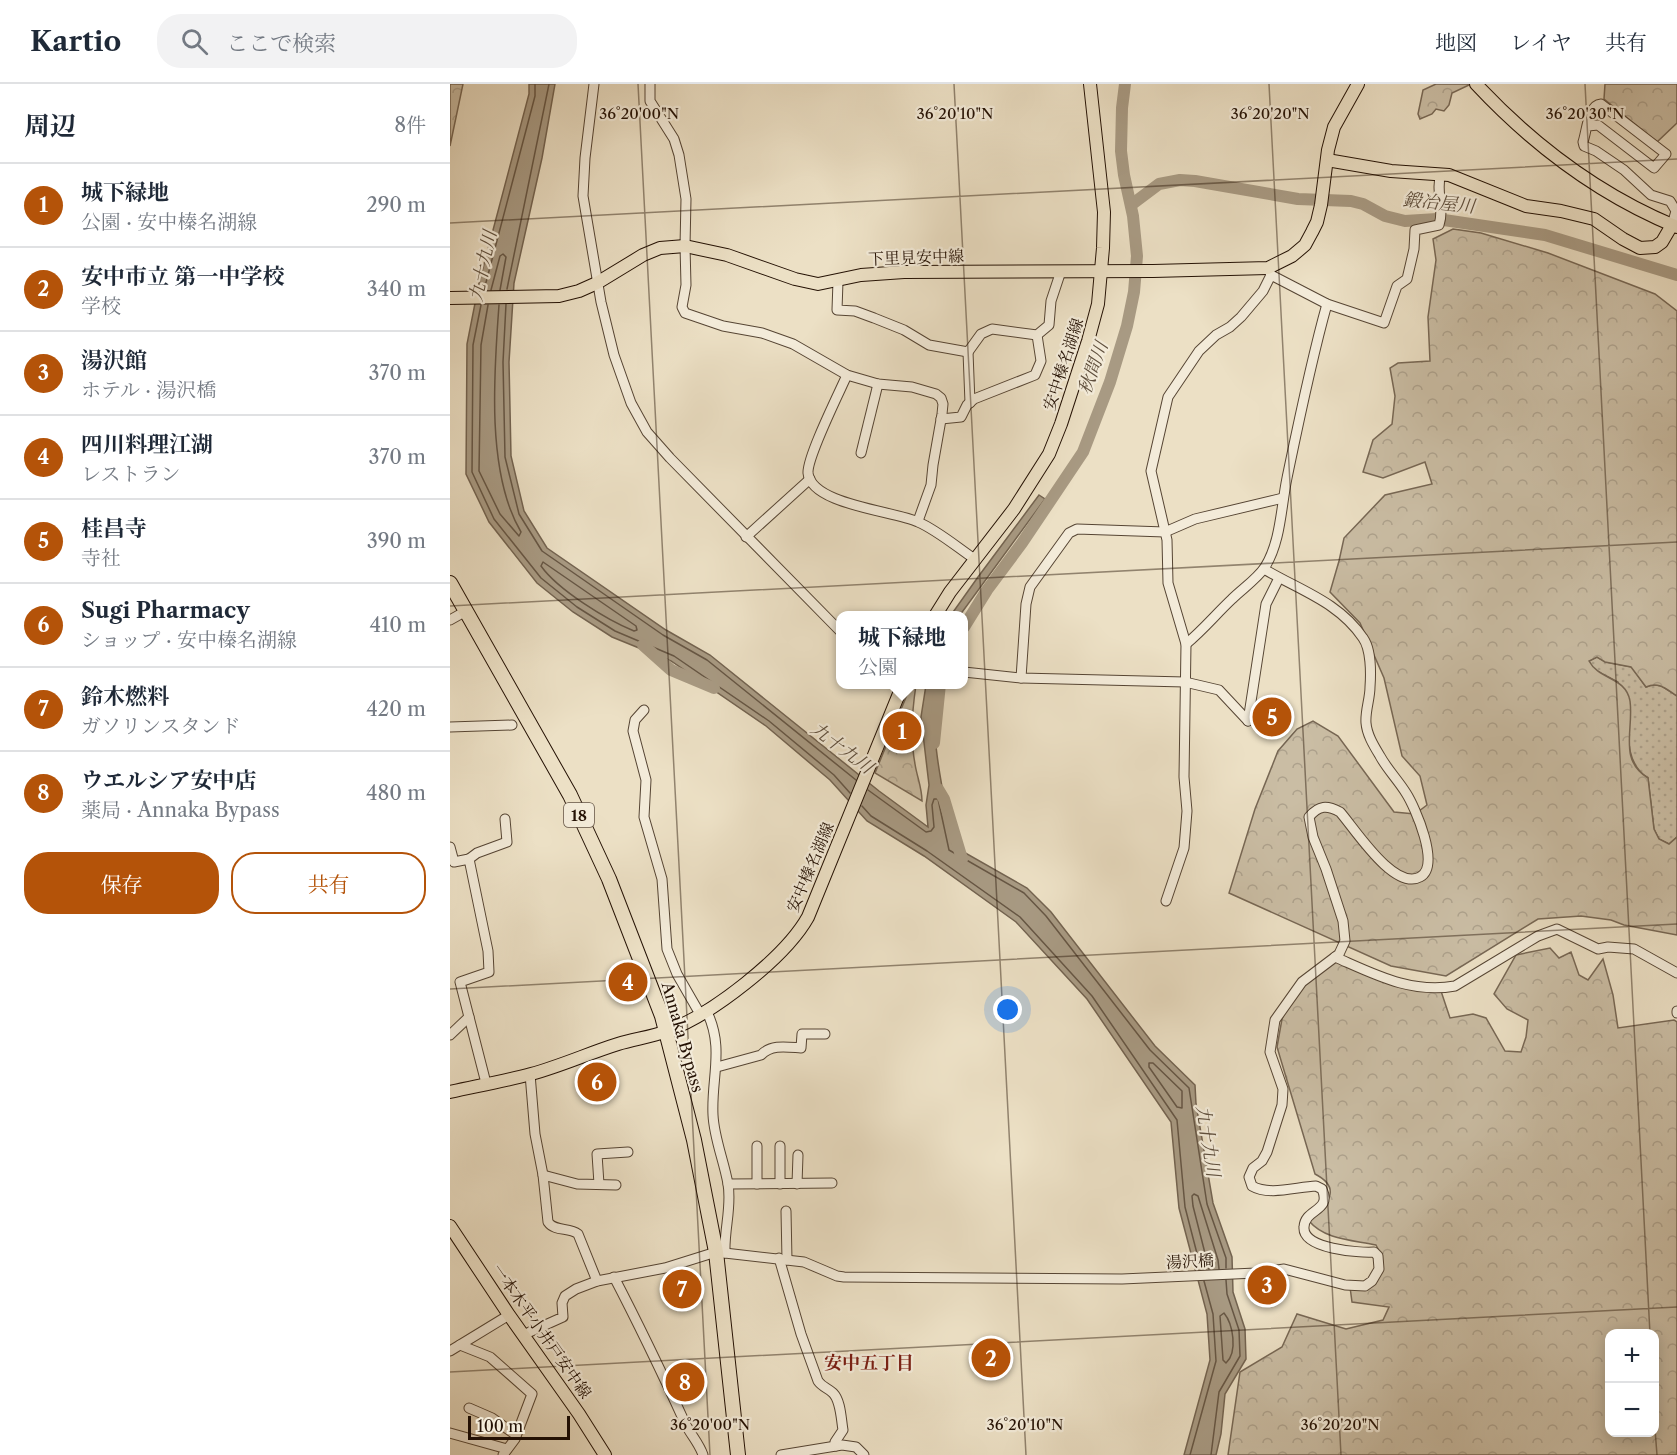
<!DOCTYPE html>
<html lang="ja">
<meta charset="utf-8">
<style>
:root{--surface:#fff;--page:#f2f2f3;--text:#1f2937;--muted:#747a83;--line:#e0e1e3;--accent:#b45309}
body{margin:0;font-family:"Libre Caslon Text","Noto Serif JP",serif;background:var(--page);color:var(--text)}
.controls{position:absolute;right:18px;bottom:18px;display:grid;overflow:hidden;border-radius:12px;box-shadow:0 3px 15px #0003}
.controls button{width:54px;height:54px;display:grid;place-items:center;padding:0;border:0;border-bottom:2px solid var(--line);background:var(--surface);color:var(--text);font:30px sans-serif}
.scale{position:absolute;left:18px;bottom:15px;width:102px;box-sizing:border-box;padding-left:6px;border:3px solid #241104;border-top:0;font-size:16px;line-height:21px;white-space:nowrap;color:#241104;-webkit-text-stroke:4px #f3ebd9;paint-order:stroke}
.you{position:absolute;left:558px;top:926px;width:21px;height:21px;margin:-15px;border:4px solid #fff;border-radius:50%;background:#1a73e8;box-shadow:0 0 0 9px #1a73e833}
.badge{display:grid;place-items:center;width:39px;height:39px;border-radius:50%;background:var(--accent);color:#fff;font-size:20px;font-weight:700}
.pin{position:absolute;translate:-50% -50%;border:3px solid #fff;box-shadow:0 2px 6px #0006}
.popup{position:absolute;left:386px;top:527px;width:132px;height:78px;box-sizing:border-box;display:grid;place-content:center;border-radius:12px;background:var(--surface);filter:drop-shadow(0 2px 4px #0005);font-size:20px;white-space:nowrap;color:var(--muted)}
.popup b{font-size:22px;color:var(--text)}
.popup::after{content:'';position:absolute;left:50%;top:100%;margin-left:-12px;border:12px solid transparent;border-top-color:var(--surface)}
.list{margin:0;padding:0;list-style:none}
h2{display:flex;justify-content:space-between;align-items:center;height:78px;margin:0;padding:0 24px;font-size:26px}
h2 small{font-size:20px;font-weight:400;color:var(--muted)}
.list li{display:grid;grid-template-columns:39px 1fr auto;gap:18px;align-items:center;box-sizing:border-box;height:84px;padding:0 24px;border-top:2px solid var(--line)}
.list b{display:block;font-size:22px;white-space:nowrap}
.list p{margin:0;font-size:20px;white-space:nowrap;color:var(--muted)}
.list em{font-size:20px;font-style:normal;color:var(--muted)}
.actions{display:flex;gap:12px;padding:18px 24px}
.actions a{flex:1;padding:14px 0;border:2px solid var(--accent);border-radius:24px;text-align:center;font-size:21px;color:var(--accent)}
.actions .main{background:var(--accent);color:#fff}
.icon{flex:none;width:33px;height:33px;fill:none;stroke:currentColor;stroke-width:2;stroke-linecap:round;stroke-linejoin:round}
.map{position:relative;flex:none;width:1227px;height:1371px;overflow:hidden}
header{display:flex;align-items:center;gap:36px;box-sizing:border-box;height:84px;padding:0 30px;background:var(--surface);border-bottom:2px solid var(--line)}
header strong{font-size:28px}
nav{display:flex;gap:33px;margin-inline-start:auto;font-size:21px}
.search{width:420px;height:54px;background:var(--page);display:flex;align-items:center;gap:15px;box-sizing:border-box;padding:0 21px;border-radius:24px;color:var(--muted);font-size:22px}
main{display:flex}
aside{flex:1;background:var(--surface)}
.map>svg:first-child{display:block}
</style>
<header>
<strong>Kartio</strong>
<div class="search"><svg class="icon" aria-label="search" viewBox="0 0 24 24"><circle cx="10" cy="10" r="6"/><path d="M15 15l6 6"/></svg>ここで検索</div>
<nav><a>地図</a><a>レイヤ</a><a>共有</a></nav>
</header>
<main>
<aside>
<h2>周辺<small>8件</small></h2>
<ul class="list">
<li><span class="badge">1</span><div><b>城下緑地</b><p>公園 · 安中榛名湖線</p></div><em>290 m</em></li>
<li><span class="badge">2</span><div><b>安中市立 第一中学校</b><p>学校</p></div><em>340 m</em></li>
<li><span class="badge">3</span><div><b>湯沢館</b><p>ホテル · 湯沢橋</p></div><em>370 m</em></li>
<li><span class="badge">4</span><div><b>四川料理江湖</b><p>レストラン</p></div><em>370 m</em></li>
<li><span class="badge">5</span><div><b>桂昌寺</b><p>寺社</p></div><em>390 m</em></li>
<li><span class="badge">6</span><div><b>Sugi Pharmacy</b><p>ショップ · 安中榛名湖線</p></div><em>410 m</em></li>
<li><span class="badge">7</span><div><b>鈴木燃料</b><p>ガソリンスタンド</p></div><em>420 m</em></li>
<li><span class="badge">8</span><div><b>ウエルシア安中店</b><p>薬局 · Annaka Bypass</p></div><em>480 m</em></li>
</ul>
<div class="actions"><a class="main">保存</a><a>共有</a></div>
</aside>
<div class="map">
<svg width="1227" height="1371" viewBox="0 0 1227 1371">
<defs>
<pattern id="grass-dots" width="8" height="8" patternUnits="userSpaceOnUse" patternTransform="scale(1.5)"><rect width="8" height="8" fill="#cabda4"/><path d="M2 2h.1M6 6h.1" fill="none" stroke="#ada18c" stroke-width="1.8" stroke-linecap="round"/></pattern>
<pattern id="forest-crowns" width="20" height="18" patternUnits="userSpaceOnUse" patternTransform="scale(1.5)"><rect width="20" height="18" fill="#cabda4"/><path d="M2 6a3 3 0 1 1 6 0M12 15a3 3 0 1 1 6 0" fill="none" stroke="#ada18c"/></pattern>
</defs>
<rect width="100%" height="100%" fill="#ece0c5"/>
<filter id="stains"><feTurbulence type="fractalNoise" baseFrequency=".00333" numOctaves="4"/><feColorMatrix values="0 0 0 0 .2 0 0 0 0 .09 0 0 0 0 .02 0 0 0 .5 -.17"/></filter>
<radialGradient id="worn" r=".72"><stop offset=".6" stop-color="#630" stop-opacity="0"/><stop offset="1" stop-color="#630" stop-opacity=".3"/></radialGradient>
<!-- grass -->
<path fill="url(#grass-dots)" stroke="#776754" stroke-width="1.5" d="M1147,573L1156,578L1182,583L1196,603C1209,597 1216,605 1227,612V753L1219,760L1209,755L1204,745L1198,694C1179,682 1177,660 1179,639C1179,634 1181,634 1180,629C1178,619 1172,608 1168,598L1143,585L1139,577Z"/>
<!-- forest -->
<g fill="url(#forest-crowns)" stroke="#776754" stroke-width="1.5" fill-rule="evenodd">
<polygon points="0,0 13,0 0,62"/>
<polygon points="986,0 1021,0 1002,9 999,21 994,27 986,25 982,30 970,35 968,30 973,6"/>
<polygon points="1155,0 1227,0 1227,39 1207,58 1154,15"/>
<path d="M1003,145L1031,149L1098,169L1205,210L1227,227V612C1216,605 1209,597 1196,603L1181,583L1155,578L1147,573L1139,577C1149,596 1176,593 1180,617C1184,645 1168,676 1198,694L1204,745L1209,755L1219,760L1227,753V851L1174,841L1161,836L1131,832L1088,835L996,892L941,882L779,809L805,725L828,667L847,645L863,637L888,652L944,728L965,730L977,721L970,692L952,672L934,594L910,539L880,508L889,477L894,454L935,411L982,400L975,378L933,394L913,388L923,356L942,340L945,312L940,284L948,279L980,277L978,233L986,176L983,155Z"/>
<path d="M461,601H466C462,627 460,654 465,680C467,693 472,704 472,717L425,689Z"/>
<path d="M1100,864L1109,874L1121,868L1129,891L1138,896L1153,875L1163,911L1168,944L1224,936L1227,938V1371H778L790,1288L832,1263L847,1230L896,1245L933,1236L939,1223L902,1218L900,1203L922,1201C936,1186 936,1179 926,1161C903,1156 875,1156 859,1137C876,1121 894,1105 865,1090L827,963L832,935L844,911L862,889L881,878H893L991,907L1000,934L1023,930L1036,934L1055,967L1071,968L1076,953L1078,936L1057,925L1044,910L1066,871ZM1160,1250H1204V1348H1160Z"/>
</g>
<!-- water -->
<g fill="#a89a83" stroke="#736350" stroke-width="1.5">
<path d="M79,0H105L92,74L64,199L59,278L61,372L74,427L97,464L216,546L260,571L429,707L478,743L476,721L479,701L471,633L476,601H486C479,654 494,710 503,762L577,804L601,828L705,962L745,1001L746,1020L763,1119L782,1173L783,1208L795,1245L796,1275L775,1310L771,1350L766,1371H734L760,1276L757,1230L729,1124L721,1038L637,915L566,838L474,772L417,737L380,696L316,642L221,577L162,553L123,528L87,499L39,438L16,390L17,260L29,199L79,10Z"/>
<polygon points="589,411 595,415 510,531 501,531 528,493"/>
</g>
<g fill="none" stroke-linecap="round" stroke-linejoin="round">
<!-- shore -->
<g stroke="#665644" stroke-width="1.5">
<polyline points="57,205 99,0"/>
<polyline points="34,206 85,12 85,0"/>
<polyline points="41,206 50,172 53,170 56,173 50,206"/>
<polyline points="56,220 53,278 55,373 69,430 92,467 213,551 257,576 406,696"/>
<polyline points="31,221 23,261 22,388 44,435 91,494 127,523 165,547 224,572 319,637 384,691 400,709"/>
<path d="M38,221L31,261L29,387L50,430L69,452L71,448C36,389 44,288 49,221"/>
<path d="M93,478L186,542L187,546L184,547C157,536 108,506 91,482Z"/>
<polyline points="418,706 476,748 481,747 484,743 482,721 484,715 488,715 499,766 574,809 596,832 700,966 739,1004 757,1120 776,1174 776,1184"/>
<polyline points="412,722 421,732 477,767 570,833 642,912 727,1036 735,1123 751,1185"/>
<polygon points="699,979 703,979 732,1007 732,1024 727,1023 699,983"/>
<polyline points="759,1185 743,1122 742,1112 744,1110 748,1112 768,1176 769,1185"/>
<path d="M774,1229C783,1240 788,1268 776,1279L773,1276L770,1232Z"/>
<polyline points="740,1371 766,1277 763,1230 754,1197"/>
<polyline points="761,1371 769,1308 790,1272 789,1246 777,1210 776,1196"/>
</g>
<!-- river -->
<g stroke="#a89a83" stroke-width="12">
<polyline points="681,121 709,100 730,96 745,97 848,115 901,117 913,120 935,132 955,137 987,135 1095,151 1227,191"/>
<polyline points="514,543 537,506 572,459 633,368 660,298 677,242 684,208 687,172 683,132 674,91 671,67 672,24 675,0"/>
<polyline points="193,561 221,586 264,604"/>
<polyline points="484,659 490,600"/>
<polyline points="488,705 494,715 512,775"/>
</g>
<!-- minor casing -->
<g stroke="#564534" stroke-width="11">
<g id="minor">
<polyline points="144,0 135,74 133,112 151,218 164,271 181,319 197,348 220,374 390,547"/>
<polyline points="200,0 200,17 224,55 229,71 236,115 235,162 236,201 232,223 235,229 273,242 312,249 343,260 397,291 428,300 462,303 486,310 491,314 493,320 492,330 483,381 481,401 468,437"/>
<path d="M1138,42L1148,41L1204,84L1216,70L1151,20C1138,21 1137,46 1133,58L1134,62L1146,67L1174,86L1201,111L1220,117L1226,127L1222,141"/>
<path d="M819,186L821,191L877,220L934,239L947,202L957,195L964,165L965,146L989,141C995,123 985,107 991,90"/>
<polyline points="388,197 387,226 405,227 424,234 454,246 479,261 518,268 531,250 542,245 587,251 599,241 601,217 611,187"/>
<polyline points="518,268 520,319"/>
<path d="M397,291C389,309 357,373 358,389C361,421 445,427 468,438C487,446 508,464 526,476"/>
<polyline points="491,335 511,333 517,321 524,315 585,291 591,277 587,251"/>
<polyline points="411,369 428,300"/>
<polyline points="296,453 360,395"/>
<polyline points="0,536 16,527"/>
<path d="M736,560C753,546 766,530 782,515C792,505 807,495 815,483C831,457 831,423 837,394C849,336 861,277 877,220"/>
<polyline points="514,588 571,594 735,598 769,606 798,637"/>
<polyline points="571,594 576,520 580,503 619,449 627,445 715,448 745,435 833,414"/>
<polyline points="194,626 185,636 183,647 196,696 194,733 212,795 217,865 227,890 250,930"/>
<polyline points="798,637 816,520 829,494"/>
<polyline points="0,643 62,641"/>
<polyline points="0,763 4,778 19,775 38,867 39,888 10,898 36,999"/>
<polyline points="19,775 27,769 57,758 55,735"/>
<polyline points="716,817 734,764 737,727 734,693 736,560 718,499 717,456 701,387 718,313 749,267 766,251 780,243 791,233 813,207 821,191"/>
<path d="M885,873C924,890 961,910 1005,902L1088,852L1107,845L1148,865L1158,863L1184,865L1227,889"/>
<path d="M256,926C275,963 261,994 263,1031C264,1054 274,1077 278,1100C282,1123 274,1145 275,1169"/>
<polyline points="1227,929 1227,927"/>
<polyline points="0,951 19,933"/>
<path d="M267,983L311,971C321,960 337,963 351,964L352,950H375"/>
<path d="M80,990L85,1050L93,1091L98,1138C105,1148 119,1143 128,1150L147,1197"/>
<polyline points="93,1091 127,1100 166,1101"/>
<polyline points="149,1100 147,1070 178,1068"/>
<polyline points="278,1100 382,1099"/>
<polyline points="307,1100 307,1062"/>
<polyline points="330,1100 330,1062"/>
<polyline points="347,1100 348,1071"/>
<polyline points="336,1127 337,1176"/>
<path d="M329,1174L351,1250L368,1297C372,1303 378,1304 383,1309C391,1317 391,1335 393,1346L385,1358L386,1362"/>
<path d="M164,1193C189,1241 212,1289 235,1339C240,1350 249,1359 253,1371"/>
<path d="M73,1251L113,1233L112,1219L115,1212L126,1205L147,1197L215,1184L266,1168L354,1178L387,1192L394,1193L672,1195L806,1189L834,1185L895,1201L915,1202L922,1197L929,1185L928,1172L924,1168C909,1169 852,1165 854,1143C855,1124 882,1128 872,1105L866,1102C846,1103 819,1112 802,1102L799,1093L803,1084L812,1077L817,1068L832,1021L833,1005L820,968L825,936L852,898L889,870L895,857L893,837L876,785L863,753L859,733C869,721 877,721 890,728C905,745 944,807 970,793C991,782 965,723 956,709C948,696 937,685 930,672C924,662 917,651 916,639C915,627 920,615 920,603C921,589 921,565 913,554C889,518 849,506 814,485"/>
<polyline points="10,1261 40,1273 82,1310 65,1355 53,1371"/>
<polyline points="0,1267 59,1231"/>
<polyline points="19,1324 42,1334 66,1351"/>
<polyline points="0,1349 57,1365"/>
<polyline points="331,1371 392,1361 406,1363 414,1371"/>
</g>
</g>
<!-- major casing -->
<g stroke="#241104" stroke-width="14">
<g id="major">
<path d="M1026,0C1083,61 1149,111 1227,143"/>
<polyline points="877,76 941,87 999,91 1076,122 1111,127 1144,135 1173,155 1190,164 1205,163 1212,158 1222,141"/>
<polyline points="0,214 109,212 129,207 147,199 193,171 210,164 235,162 277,171 345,195 368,200 411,191 454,188 703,187 818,184 842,172 855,161 862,148 867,138 871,121 878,66 884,43 908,0"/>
<polyline points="485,532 500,508 564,425 599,370 611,340 638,257 648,220 653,164 654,128 640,0"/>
<path d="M0,1008C27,1002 55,997 81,990C111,982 139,969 168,960C184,955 201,953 217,947C261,931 335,874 358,833L453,600"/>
<polyline points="0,1142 59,1231 129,1330 155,1371"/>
</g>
</g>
<!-- highway casing -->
<g stroke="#241104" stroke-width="16">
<polyline id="highway" points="0,499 120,711 159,795 212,932 244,1056 266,1168 288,1371"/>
</g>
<!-- minor -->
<use href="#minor" stroke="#f3ebd9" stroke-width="9"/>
<!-- major -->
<use href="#major" stroke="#ece0c5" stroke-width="12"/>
<!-- highway -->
<use href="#highway" stroke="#ece0c5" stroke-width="14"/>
</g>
<!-- ticks -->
<path fill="none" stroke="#241104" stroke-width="1.5" stroke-opacity="0.45" d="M188,0L260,1371M504,0L576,1371M819,0L891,1371M1135,0L1200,1250M0,139L1227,75M0,522L1227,458M0,905L1227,840M0,1288L1227,1223M1204,1332L1207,1371"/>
<g text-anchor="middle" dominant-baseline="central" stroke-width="4.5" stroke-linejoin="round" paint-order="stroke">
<!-- shield labels -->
<rect fill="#f3ebd9" stroke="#625244" stroke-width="1.5" x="114" y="719" width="30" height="24" rx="4.5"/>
<g font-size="15" font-weight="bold" fill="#241104">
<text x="129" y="731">18</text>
</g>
<!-- street labels -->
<g font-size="16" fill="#241104" stroke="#f3ebd9">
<text transform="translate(466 173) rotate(-2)">下里見安中線</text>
<text transform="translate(613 280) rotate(-72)">安中榛名湖線</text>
<text transform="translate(360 783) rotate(-67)">安中榛名湖線</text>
<text transform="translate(233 953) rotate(74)">Annaka Bypass</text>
<text transform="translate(740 1177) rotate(-3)">湯沢橋</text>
<text transform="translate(92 1247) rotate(55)">一本木平小井戸安中線</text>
</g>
<!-- water labels -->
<g font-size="18" font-style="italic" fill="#5f4f3d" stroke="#f3ebd9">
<text transform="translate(989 119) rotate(6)">鍛冶屋川</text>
<text transform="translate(33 182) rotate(-78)">九十九川</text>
<text transform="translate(643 284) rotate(-70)">秋間川</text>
<text transform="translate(392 664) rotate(37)">九十九川</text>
<text transform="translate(758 1057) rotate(81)">九十九川</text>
</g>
<!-- neighbourhood labels -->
<g font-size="18" font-weight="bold" fill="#7a1f14" stroke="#f3ebd9">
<text x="419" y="1279">安中五丁目</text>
</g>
</g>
<g font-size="15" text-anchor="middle" fill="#241104" stroke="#f3ebd9" stroke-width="4.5" stroke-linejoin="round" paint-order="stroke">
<text x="189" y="35">36°20'00"N</text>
<text x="505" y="35">36°20'10"N</text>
<text x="820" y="35">36°20'20"N</text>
<text x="1135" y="35">36°20'30"N</text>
<text x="260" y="1346">36°20'00"N</text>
<text x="575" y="1346">36°20'10"N</text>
<text x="890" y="1346">36°20'20"N</text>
</g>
<rect width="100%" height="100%" filter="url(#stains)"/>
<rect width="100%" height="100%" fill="url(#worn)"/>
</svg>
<div class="controls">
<button>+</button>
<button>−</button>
</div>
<div class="scale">100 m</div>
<div class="you"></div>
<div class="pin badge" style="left:452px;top:647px">1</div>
<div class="popup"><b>城下緑地</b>公園</div>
<div class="pin badge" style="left:541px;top:1274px">2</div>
<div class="pin badge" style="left:817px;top:1201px">3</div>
<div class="pin badge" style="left:178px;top:898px">4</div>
<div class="pin badge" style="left:822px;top:633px">5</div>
<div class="pin badge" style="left:147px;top:998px">6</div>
<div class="pin badge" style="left:232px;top:1205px">7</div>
<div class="pin badge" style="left:235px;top:1298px">8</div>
</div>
</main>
